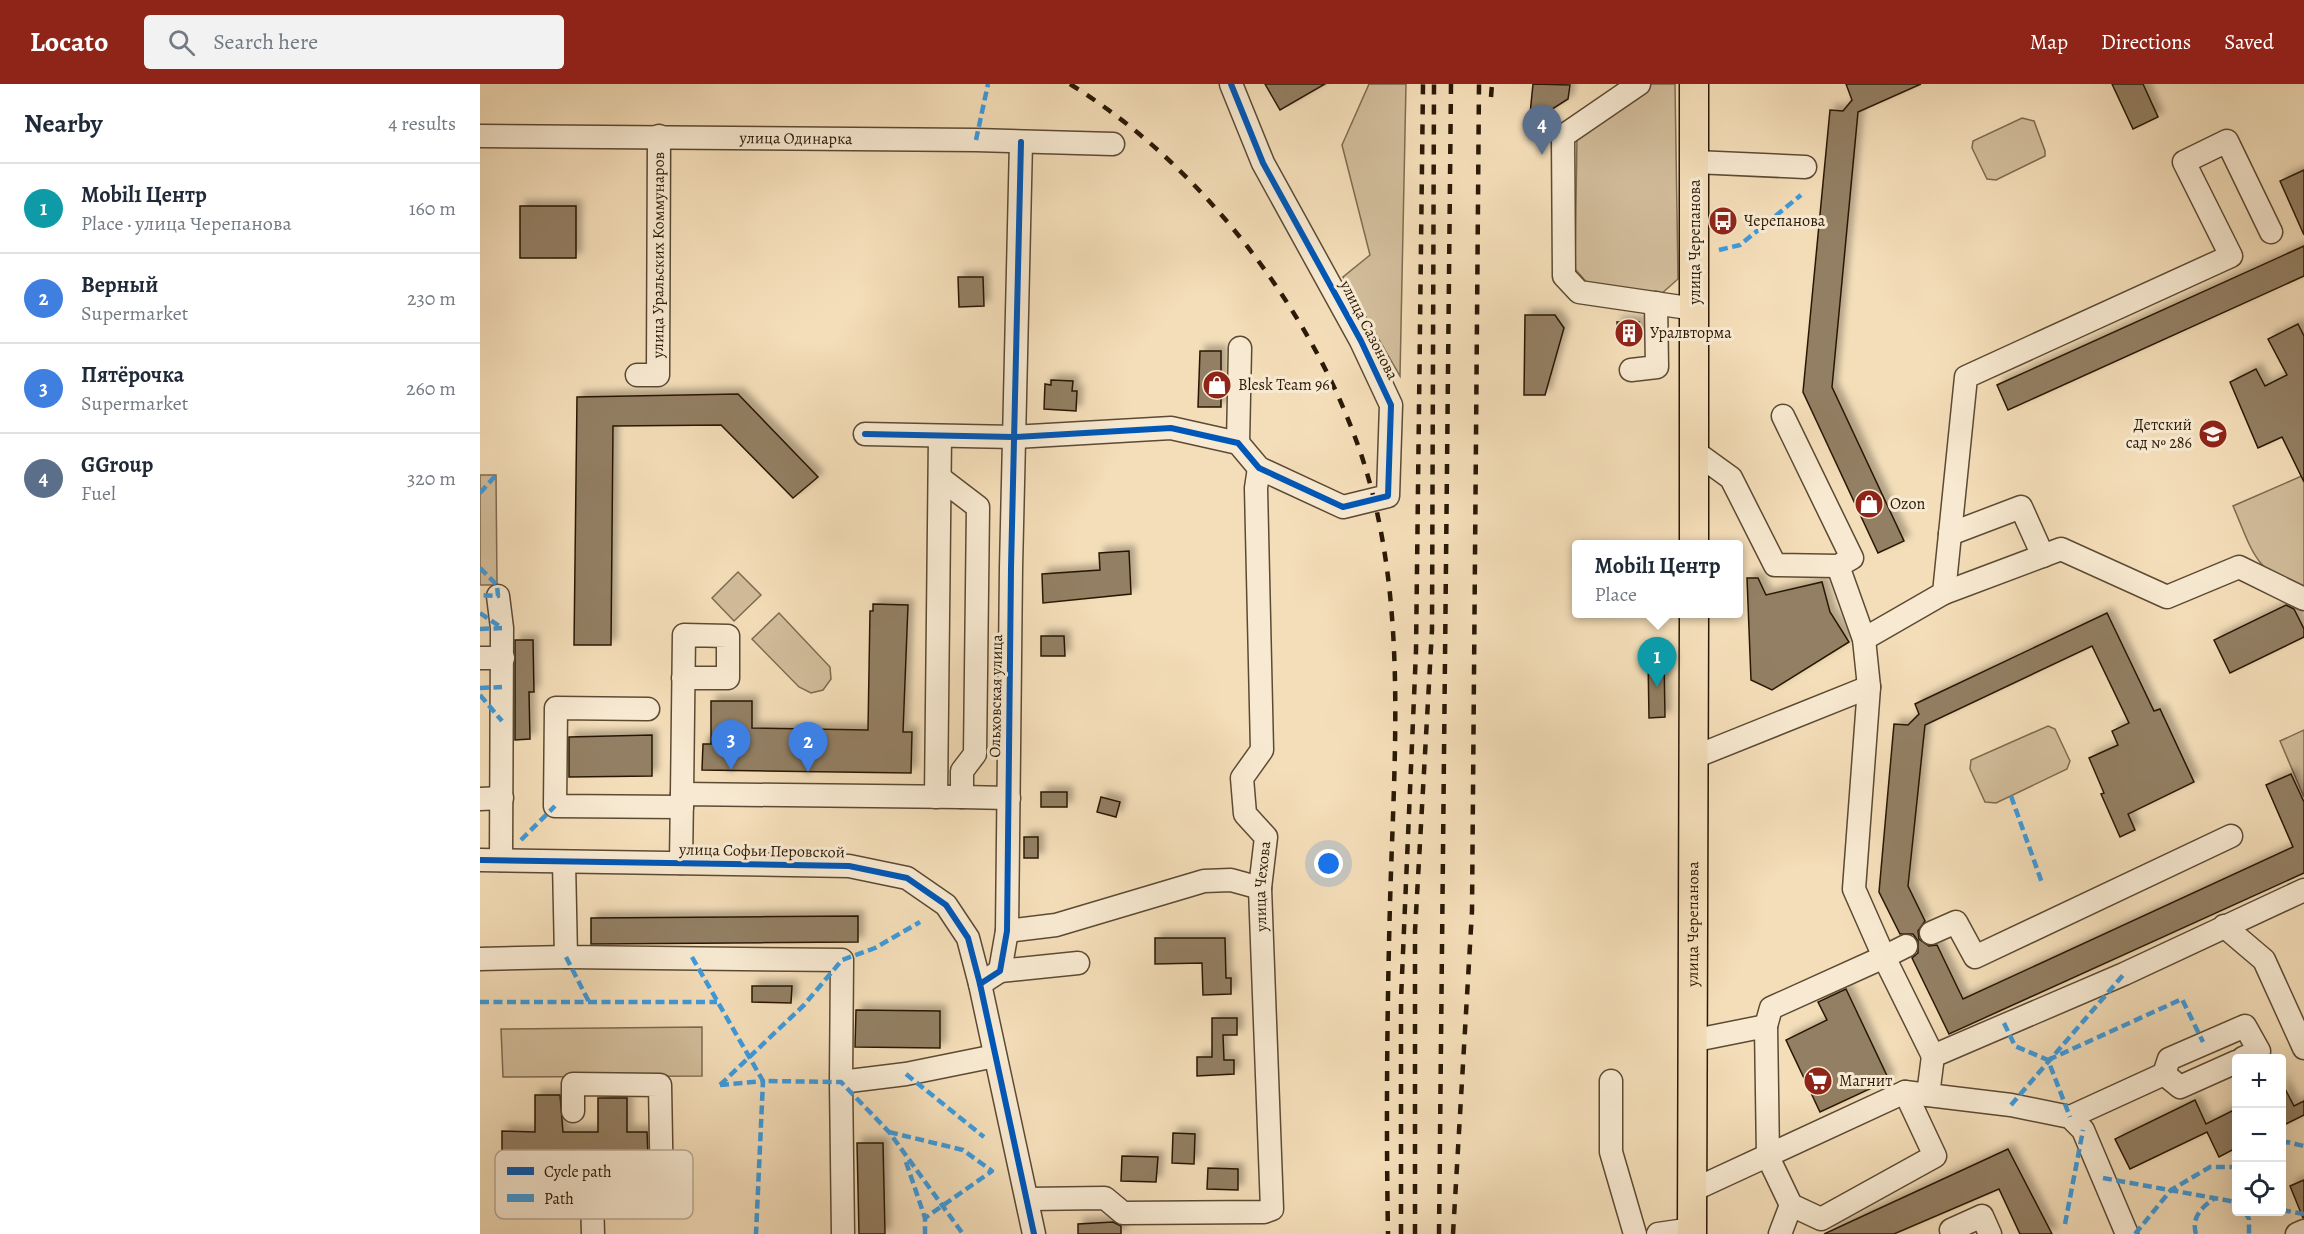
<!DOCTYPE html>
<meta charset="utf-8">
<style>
:root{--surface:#fff;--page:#f2f2f3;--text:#1f2937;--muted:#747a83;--line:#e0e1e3;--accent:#8f2418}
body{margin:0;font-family:Alegreya,serif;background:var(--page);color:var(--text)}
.controls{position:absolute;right:18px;bottom:18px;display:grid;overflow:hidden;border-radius:6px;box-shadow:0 6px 24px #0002}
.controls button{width:54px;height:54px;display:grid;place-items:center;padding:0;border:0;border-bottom:2px solid var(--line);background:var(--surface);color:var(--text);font:30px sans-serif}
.you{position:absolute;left:849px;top:780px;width:21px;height:21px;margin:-15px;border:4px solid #fff;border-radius:50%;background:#1a73e8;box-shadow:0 0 0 9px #1a73e833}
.badge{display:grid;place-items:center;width:39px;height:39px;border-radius:50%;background:var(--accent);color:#fff;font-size:20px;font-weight:700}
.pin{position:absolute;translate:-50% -50px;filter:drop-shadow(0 2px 3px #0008)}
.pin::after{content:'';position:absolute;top:32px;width:21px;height:18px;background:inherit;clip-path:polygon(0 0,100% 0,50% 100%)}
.popup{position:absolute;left:1092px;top:456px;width:171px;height:78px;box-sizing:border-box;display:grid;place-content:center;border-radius:6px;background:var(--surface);filter:drop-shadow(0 2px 4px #0005);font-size:20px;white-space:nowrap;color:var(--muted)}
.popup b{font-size:22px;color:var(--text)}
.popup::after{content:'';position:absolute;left:50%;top:100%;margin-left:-12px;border:12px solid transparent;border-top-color:var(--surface)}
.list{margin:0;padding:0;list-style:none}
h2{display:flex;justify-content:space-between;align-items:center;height:78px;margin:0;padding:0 24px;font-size:26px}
h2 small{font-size:20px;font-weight:400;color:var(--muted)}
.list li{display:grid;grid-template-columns:39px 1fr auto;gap:18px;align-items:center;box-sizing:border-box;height:90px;padding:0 24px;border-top:2px solid var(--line)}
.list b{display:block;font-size:22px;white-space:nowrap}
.list p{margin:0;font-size:20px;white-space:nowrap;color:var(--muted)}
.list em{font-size:20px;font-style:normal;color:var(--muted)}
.icon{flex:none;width:33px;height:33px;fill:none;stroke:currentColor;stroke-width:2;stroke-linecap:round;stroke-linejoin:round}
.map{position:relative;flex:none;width:1824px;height:1150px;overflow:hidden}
header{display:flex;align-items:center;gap:36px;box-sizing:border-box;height:84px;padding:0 30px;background:var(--accent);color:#fff}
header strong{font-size:28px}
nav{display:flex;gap:33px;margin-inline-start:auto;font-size:21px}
.search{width:420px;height:54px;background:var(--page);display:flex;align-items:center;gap:15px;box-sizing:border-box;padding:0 21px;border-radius:6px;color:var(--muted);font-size:22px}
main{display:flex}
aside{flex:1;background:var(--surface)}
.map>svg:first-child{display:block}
</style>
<header>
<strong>Locato</strong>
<div class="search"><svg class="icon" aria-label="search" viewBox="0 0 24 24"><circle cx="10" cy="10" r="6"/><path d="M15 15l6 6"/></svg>Search here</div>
<nav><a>Map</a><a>Directions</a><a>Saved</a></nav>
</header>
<main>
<aside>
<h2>Nearby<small>4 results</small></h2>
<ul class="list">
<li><span class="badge" style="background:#0f9aa8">1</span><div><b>Mobil1 Центр</b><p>Place · улица Черепанова</p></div><em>160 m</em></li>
<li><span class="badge" style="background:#3f7fe0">2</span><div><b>Верный</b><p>Supermarket</p></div><em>230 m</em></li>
<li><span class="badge" style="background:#3f7fe0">3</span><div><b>Пятёрочка</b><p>Supermarket</p></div><em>260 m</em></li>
<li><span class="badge" style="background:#5c6f8a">4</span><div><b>GGroup</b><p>Fuel</p></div><em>320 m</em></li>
</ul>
</aside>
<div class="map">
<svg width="1824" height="1150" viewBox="0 0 1824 1150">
<defs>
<filter id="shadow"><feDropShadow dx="5.5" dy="-5.5" stdDeviation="3" flood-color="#0004"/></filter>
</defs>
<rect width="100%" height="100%" fill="#f4deb9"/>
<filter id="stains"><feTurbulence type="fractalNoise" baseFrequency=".00333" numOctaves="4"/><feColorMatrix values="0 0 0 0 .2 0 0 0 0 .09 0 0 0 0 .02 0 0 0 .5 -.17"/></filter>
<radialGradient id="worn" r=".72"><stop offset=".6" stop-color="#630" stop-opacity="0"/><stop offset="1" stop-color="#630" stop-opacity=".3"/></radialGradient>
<!-- green -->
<g fill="#d2bd9b" stroke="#7e6b50" stroke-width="1.5">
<polygon points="889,0 926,0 920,292 863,193 890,171 862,61"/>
<polygon points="1170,0 1195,0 1198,195 1180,211 1109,201 1095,185 1097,53"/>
<polygon points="1542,34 1554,37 1565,67 1565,72 1516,96 1507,95 1492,64 1493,57"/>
<polygon points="0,391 16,391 17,501 0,501"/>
<path d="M1824,391V505C1774,490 1772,465 1753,422Z"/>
<polygon points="258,488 281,511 254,537 232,514"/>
<polygon points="299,529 350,583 351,595 343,606 331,609 319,603 272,555"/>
<polygon points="1568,642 1575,645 1590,677 1587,685 1516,719 1505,718 1490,685 1491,676"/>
<polygon points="1824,646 1824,713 1800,657"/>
<polygon points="222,943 222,992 23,993 21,945"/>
</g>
<!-- building -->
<g fill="#937f63" stroke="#2a1906" stroke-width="1.5" filter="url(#shadow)">
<polygon points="785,0 845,0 800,26"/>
<polygon points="1053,0 1090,1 1088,15 1063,31 1050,30"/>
<polygon points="1366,0 1441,0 1378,28 1352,303 1424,457 1398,469 1323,308 1350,26 1363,27 1372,16"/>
<polygon points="1632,0 1663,0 1678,33 1653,45"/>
<polygon points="1824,86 1824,151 1800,97"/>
<rect x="40" y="122" width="56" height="52"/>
<polygon points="1824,162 1824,192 1528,326 1517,301"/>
<polygon points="478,193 503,193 504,222 479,223"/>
<polygon points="1045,231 1075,231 1084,244 1065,311 1044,311"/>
<polygon points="1137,238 1159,238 1160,254 1138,255"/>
<polygon points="1818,240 1824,252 1824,398 1802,353 1778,364 1750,298 1776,285 1785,302 1807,291 1788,255"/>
<polygon points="720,267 741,267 741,323 718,323"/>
<polygon points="571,296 593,297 592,307 597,307 596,327 564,325 565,300 571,301"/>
<polygon points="258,310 338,393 313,414 241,341 133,342 131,561 94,561 97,313"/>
<polygon points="649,467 651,510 563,519 562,490 620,486 619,469"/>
<polygon points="1267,494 1278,494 1286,511 1342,498 1350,528 1369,558 1292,606 1271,596"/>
<polygon points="393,520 428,521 423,648 432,648 431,689 222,686 223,660 231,660 231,617 272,617 272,644 388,646 390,527 393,527"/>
<polygon points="1806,521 1814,525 1824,545 1824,553 1750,589 1734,556"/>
<polygon points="1627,529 1674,627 1680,625 1714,698 1648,730 1655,746 1640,753 1621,710 1624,709 1609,674 1638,661 1632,647 1649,639 1612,562 1445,641 1428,802 1445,837 1438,847 1439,855 1449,862 1457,861 1483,915 1813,763 1786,701 1811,690 1824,718 1824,789 1469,950 1432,874 1438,869 1438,857 1433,850 1420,850 1399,808 1414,640 1428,641 1439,630 1435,620"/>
<polygon points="561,552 584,552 585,572 561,572"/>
<polygon points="35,556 53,556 54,608 49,608 50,655 35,656"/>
<polygon points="1168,573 1184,573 1185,633 1169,634"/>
<polygon points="172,651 172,692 89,693 89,653"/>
<rect x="561" y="708" width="26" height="15"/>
<polygon points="621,713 640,718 636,733 617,728"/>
<rect x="544" y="753" width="14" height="21"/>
<polygon points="378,832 378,858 111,860 111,834"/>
<polygon points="675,854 745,854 746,894 751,894 751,910 723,911 722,879 675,880"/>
<polygon points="272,902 312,902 311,919 272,918"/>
<polygon points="1366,905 1409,996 1340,1028 1306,956 1347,936 1338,918"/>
<polygon points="376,926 460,927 460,964 375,963"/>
<polygon points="732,934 757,934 757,951 743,951 744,976 754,976 754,990 717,992 717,973 732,973"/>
<polygon points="1802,999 1814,1022 1824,1017 1824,1031 1802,1042"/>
<polygon points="55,1011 80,1011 83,1048 118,1048 118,1014 147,1014 147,1048 167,1048 168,1072 147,1073 147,1101 118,1102 118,1073 82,1073 83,1103 55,1103 55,1073 22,1073 22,1047 55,1048"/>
<polygon points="1715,1016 1726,1040 1756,1025 1756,1064 1739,1073 1727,1048 1650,1085 1635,1055"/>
<polygon points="693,1049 715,1050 714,1080 692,1079"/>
<polygon points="377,1059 403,1059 405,1150 379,1150"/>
<polygon points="1528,1065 1572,1150 1540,1150 1519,1105 1414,1150 1344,1150"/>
<polygon points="642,1072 678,1073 676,1098 641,1097"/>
<polygon points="728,1084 758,1085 758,1106 727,1105"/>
<polygon points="1824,1096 1824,1134 1823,1134 1810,1102"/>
<polygon points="633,1138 641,1142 641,1150 598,1150 598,1140"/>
</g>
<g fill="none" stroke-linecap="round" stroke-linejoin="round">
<!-- minor casing -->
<g stroke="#5c4a33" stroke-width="25">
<g id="minor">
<polyline points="1159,0 1083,52 1084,192 1099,208 1215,225"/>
<path id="s1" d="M0,52L496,56L633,60"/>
<polyline points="1215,78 1325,83"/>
<polyline points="1151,286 1177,283 1176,219"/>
<path id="s2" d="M157,291H178L179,52"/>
<polyline points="385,350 534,353 691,344 758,359 779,384 863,423 908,412 911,321 881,257 783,79 751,0"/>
<polyline points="758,359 760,264"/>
<polyline points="1215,368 1251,394 1295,481 1358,482 1372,474 1303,332"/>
<polyline points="1470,450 1541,423 1563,472"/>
<polyline points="1358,482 1384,555 1389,603 1374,805 1404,873 1426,862"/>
<polyline points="1464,509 1581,465 1687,513 1759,483 1824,515"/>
<polyline points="18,512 22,544 21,776"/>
<polyline points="1384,555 1464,509 1486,293 1751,172 1704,78 1747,57 1791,148"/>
<polyline points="0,574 23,574"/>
<polyline points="168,625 76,624 75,722 202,723"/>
<polyline points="1212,674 1389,603"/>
<polyline points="202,710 204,551 248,552 248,594 203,594"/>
<polyline points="456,713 460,352"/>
<polyline points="482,713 529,714"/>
<polyline points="0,715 22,714"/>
<polyline points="0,776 369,782 427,794 466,821 488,854 500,900 554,1150"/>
<polyline points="84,778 86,873 362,876 361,998"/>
<polyline points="201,779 202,710 482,713 482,687 495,670 498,423 460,394"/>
<polyline points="1744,842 1784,876 1824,964"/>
<polyline points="527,847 576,841 724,797 751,796 780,804"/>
<polyline points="1451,849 1476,838 1495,873 1751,752"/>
<polyline points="0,875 86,873"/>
<polyline points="520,887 598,879"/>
<polyline points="500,900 520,887 527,847 531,484 541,58"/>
<polyline points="1286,942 1291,924 1404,873 1453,972"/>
<polyline points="1211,957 1286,942 1288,1073 1311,1121 1341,1135 1455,1072 1425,1008"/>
<polyline points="1684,990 1700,1003 1756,978"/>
<polyline points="1131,997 1131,1068 1155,1150"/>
<polyline points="1448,1011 1531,1021 1590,1033 1603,1046 1647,1150"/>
<polyline points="93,1027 93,1000 180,1001 182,1113 112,1116"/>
<polyline points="1590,1033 1684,990 1689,975 1765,942 1779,967 1763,974"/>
<polyline points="1211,1107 1425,1008 1448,1011 1453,972 1644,890 1824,806"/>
<path id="s3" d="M547,1115L625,1114L643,1129L784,1128L792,1125L780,804L786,753L765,730L762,694L782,666L776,404L779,384"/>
<polyline points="31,1117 112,1116 113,1150"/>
<polyline points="1471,1146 1502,1132 1510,1150"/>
<polyline points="363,1150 361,998 426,990 515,972"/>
<polyline points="1178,1150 1212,1145"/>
<polyline points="1300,1150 1311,1121"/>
<polyline points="1817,1150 1824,1147"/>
</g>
</g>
<!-- major casing -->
<g stroke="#2a1906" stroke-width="31">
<g id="major">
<polyline points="1214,460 1214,0"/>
<path id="s4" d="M1212,1150L1214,530"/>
</g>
</g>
<!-- minor -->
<use href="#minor" stroke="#f8ead2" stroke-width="22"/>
<!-- major -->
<use href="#major" stroke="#f4deb9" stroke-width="28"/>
<!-- rail -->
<g stroke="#2a1906" stroke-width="4.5" stroke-dasharray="10 10" stroke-linecap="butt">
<path d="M590,0C659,43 717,98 767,162C815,224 854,292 880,367C929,511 914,670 910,820C907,930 906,1040 908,1150"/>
<polyline points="1011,13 1012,0"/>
<polyline points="921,1150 921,915 936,567 943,0"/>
<polyline points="935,1150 935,847 952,546 954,0"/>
<polyline points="959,1150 971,0"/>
<polyline points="973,1150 992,827 999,0"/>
</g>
<!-- quiet -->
<g stroke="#3d9bdd" stroke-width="4.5" stroke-dasharray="9 4.5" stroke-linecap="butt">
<polyline points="496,56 508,0"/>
<polyline points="1239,166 1260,161 1321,111"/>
<polyline points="0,409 16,391"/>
<polyline points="0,484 17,501 18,512 0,511"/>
<polyline points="0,529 22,544"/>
<polyline points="0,545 22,544"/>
<polyline points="0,604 22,603"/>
<polyline points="0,611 22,637"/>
<polyline points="1531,712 1562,799"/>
<polyline points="41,756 75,722"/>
<polyline points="86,873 109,918"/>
<polyline points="212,873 283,997 361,998 409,1048 483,1150"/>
<polyline points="0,918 237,918"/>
<polyline points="1524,939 1535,962 1568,976 1590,1033"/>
<polyline points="1568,976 1702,915 1723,958"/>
<polyline points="426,990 504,1053"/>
<polyline points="240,1001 324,921 362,876 395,864 440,838"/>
<polyline points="240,1001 283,997 276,1150"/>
<polyline points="1531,1021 1644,890"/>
<polyline points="409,1048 483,1066 512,1087 445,1134"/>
<polyline points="1802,1061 1807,1058 1824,1062"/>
<polyline points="426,1078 445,1134 445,1150"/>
<polyline points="1623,1094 1756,1118"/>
<polyline points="1802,1126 1824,1130"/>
<polyline points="1765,1128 1769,1135 1769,1150"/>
<polyline points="1585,1140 1603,1046"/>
<polyline points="1655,1150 1691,1106 1730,1083 1756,1083"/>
<path d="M1716,1150C1711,1133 1722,1123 1735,1114"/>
</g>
<!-- cycleway casing -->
<g stroke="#f8ead2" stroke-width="10">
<g id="cycleway">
<polyline points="385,350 534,353 691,344 758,359 779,384 863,423 908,412 911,321 881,257 783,79 751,0"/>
<polyline points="0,776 369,782 427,794 466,821 488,854 500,900 554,1150"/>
<polyline points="500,900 520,887 527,847 531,484 541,58"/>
</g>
</g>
<!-- cycleway -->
<use href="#cycleway" stroke="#0057b8" stroke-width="6"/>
</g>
<!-- icons -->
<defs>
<g id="bus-disc" transform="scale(1.5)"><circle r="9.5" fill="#8f2418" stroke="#f8ead2"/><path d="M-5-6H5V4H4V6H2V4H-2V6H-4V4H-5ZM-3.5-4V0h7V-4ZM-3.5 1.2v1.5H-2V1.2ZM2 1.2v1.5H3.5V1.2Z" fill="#fff"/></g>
<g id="building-disc" transform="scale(1.5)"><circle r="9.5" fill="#8f2418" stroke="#f8ead2"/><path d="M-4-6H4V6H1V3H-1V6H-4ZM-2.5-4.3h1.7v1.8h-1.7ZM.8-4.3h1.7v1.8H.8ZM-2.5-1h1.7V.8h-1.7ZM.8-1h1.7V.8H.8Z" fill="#fff"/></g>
<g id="shop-disc" transform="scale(1.5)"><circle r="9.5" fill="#8f2418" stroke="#f8ead2"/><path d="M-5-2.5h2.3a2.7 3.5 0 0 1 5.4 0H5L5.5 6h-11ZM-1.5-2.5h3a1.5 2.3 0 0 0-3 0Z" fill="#fff"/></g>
<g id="school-disc" transform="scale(1.5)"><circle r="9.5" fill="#8f2418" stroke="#f8ead2"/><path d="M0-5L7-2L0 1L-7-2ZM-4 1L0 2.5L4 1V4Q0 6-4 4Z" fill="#fff"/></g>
<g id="supermarket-disc" transform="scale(1.5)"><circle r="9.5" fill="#8f2418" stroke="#f8ead2"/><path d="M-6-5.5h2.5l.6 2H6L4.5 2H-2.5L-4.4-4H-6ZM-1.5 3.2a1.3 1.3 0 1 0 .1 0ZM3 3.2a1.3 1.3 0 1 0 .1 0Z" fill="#fff"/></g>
</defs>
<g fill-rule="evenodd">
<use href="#bus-disc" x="1243" y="137"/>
<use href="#building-disc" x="1149" y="249"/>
<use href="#shop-disc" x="737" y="301"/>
<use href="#school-disc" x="1733" y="350"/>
<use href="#shop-disc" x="1389" y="420"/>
<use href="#supermarket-disc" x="1338" y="997"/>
</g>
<g text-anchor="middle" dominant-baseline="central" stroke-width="6" stroke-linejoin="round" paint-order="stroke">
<!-- street labels -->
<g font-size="16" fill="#2a1906" stroke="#f8ead2">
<text stroke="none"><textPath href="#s1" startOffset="316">улица Одинарка</textPath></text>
<text transform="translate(1215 158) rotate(-90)">улица Черепанова</text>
<text stroke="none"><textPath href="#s2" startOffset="141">улица Уральских Коммунаров</textPath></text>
<text transform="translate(889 246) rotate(63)">улица Сазонова</text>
<text transform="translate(516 612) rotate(-89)">Ольховская улица</text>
<text transform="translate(282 767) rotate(1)">улица Софьи Перовской</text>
<text stroke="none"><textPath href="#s3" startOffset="574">улица Чехова</textPath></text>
<text stroke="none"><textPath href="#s4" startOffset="310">улица Черепанова</textPath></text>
</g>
<!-- poi labels -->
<g font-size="16" fill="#2a1906" stroke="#f8ead2" text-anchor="start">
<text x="1264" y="137">Черепанова</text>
<text x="1170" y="249">Уралвторма</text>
<text x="758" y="301">Blesk Team 96</text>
<text x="1712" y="341" text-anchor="end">Детский<tspan x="1712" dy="18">сад № 286</tspan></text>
<text x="1410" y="420">Ozon</text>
<text x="1359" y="997">Магнит</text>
</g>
</g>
<!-- legend -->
<rect x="15" y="1066" width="198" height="69" rx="9" fill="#f8ead2" stroke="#baab95" stroke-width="1.5"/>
<rect x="27" y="1083" width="27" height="8" fill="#0057b8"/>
<rect x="27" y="1110" width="27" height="8" fill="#3d9bdd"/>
<g font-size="16" fill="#2a1906">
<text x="64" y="1093">Cycle path</text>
<text x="64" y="1120">Path</text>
</g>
<rect width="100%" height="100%" filter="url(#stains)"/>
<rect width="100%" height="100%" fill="url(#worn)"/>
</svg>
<div class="controls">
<button>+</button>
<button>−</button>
<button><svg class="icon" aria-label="locate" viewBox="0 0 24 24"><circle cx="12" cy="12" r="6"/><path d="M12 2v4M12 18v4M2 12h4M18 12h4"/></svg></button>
</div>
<div class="you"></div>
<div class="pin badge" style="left:1177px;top:603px;background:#0f9aa8">1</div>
<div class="popup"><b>Mobil1 Центр</b>Place</div>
<div class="pin badge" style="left:328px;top:688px;background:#3f7fe0">2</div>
<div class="pin badge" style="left:251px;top:686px;background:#3f7fe0">3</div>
<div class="pin badge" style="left:1062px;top:71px;background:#5c6f8a">4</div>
</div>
</main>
